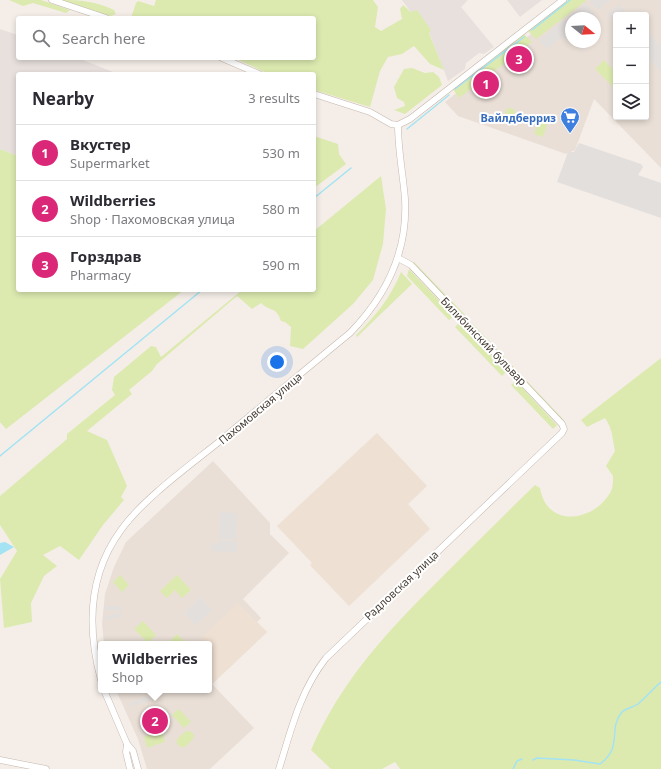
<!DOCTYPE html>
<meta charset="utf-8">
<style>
:root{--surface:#fff;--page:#f2f2f3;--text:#2b2b33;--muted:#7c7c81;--line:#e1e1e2;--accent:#db2777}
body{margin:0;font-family:"Noto Sans",sans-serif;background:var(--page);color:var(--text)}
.controls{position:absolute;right:12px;top:12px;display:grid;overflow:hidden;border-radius:4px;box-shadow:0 2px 6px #0003}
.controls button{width:36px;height:36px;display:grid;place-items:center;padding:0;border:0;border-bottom:1px solid var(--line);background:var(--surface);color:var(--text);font:20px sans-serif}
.compass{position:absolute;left:565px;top:12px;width:36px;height:36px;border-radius:50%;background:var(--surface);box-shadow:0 2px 6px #0003;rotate:108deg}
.you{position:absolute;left:277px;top:362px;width:14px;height:14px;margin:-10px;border:3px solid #fff;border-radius:50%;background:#1a73e8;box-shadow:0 0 0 6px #1a73e833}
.badge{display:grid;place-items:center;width:26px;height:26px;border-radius:50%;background:var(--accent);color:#fff;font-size:13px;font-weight:700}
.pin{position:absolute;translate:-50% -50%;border:2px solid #fff;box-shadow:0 1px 4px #0006}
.popup{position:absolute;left:98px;top:641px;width:114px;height:52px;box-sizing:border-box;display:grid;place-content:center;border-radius:4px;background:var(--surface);filter:drop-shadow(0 1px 3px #0005);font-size:13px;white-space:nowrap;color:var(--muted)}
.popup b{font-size:15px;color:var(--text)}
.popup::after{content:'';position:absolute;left:50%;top:100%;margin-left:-8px;border:8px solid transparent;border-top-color:var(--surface)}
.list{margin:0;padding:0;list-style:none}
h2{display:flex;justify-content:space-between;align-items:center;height:52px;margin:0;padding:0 16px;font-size:17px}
h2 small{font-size:13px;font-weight:400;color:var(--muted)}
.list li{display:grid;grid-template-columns:26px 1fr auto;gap:12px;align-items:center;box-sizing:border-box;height:56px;padding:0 16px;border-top:1px solid var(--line)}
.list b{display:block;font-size:15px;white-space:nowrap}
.list p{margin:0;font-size:13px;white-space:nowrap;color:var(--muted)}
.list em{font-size:13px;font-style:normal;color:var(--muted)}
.icon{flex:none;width:22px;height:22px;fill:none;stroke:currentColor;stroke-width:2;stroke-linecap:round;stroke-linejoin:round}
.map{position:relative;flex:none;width:661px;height:769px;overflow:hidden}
.search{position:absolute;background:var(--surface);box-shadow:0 2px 6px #0003;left:16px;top:16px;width:300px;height:44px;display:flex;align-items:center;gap:10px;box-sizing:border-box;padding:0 14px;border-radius:4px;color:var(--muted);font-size:15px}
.panel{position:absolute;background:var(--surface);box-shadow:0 2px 6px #0003;left:16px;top:72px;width:300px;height:220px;border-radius:4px}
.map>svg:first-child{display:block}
</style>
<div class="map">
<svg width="661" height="769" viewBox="0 0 661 769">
<rect width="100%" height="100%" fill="#f5eee8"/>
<!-- residential -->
<g fill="#e9dfd6" fill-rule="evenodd">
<path d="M574,0H661V168L594,99L575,150L566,154L458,116L445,102ZM616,15H646V117H616ZM571,18H595V42H571Z"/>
<polygon points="213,461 270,523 270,534 289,553 243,599 261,618 257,622 267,632 212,684 254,728 210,769 147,769 138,739 116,690 209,690 209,644 104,644 102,623 105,594 114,567 126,542"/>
</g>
<!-- industrial -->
<g fill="#e7e0dd">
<polygon points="402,0 468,0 461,7 494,47 484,54 479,53 466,63 465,69 448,81 429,32 431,30 411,12"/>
<polygon points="507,0 542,0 520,17"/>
<polygon points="0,29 18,35 18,58 78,58 118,74 18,74 18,156 0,149"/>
</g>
<!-- education -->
<g fill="#eee0d2">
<polygon points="377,433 427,486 408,504 430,529 349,606 310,565 312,563 277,526"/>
<polygon points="238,603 267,632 212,684 209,681 209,644 195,644"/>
</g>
<!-- green -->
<g fill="#dceab0">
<polygon points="9,0 41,0 70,10 66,13 33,3 23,6"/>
<path d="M61,0C80,0 96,1 114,10L116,14L110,16Z"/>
<polygon points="156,0 373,0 378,7 375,27 381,31 402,19 400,9 403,5 411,12 417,10 431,30 429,33 444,70 430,64 414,46 402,54 388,57 380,71 370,107 314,90 314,74 269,74 234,58 314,58 314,18 131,18 136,3 138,1 154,6"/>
<polygon points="568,0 587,0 536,39 528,31"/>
<polygon points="524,34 532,42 459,98 453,89"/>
<polygon points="604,60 616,73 616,90 595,69"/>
<polygon points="412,68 425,73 433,72 439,77 442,85 405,114 394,110 405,106 404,102 397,98 394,87 404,69"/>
<circle cx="510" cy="113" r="5"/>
<polygon points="539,119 548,122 543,137 534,134"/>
<polygon points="314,136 338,144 339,154 346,164 314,188"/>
<polygon points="0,149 18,156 18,290 184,290 6,429 0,422"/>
<path d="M381,176L386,209L383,244L373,280L353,304L303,349L290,346L291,327L285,322L281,321C276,306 270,312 261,303L252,309L237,296L157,364L152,371L129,390L132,394L87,431L107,440L127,486L121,497L124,500L103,525L79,560L60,546L43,555L57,566L44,576L31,603L32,622L4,628L0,579L17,551L0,525V496L67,439V434L115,395L112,390L114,377L151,346L156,347L161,357L242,290H314V231Z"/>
<polygon points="414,262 469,319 466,319 412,263"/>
<polygon points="409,269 454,316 449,320 407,276"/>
<path d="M401,272L412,284L357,337L356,335C375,317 391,297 401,272Z"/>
<polygon points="460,322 507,371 502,376 455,327"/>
<polygon points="472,323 563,419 562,420 472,326"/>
<path d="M661,358V769H400L395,762L382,769H331L311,750C343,677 389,630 444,575C474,545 504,515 535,485L540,488C547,530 596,521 611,491C613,487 613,481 613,476L606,466L615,451C612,437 613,430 605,418L587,427L581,420Z"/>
<polygon points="516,381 557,425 553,429 511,385"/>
<polygon points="120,575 129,585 122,592 113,582"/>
<polygon points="177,575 191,590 182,598 175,590 167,598 160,591"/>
<polygon points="143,621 156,635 148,643 134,629"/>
<polygon points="177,634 185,642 182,644 172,644 170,641"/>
<polygon points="179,709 191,722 184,728 172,715"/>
<polygon points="162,731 165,742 155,745 152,734"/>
<polygon points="186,731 190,731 194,735 193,739 185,747 181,747 177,744 177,739"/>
<polygon points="151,734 155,745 147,748 144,737"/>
</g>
<!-- parking -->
<g fill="#e3dfdd">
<polygon points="592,0 610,0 597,10 590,1"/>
<polygon points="586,3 595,15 592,18 571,18 571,34 563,40 561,38 547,49 539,40"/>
<polygon points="619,4 628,14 629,12 632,15 616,15 616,23 608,14"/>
<polygon points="646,30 661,46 661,72 646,56"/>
<polygon points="586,42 588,45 582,51 574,43"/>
<polygon points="579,143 641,164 643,167 638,175 661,183 661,218 557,182 568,152 574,152"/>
<polygon points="220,512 237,513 236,539 219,539"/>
<polygon points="220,540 237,541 237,552 211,551 211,543 220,543"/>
<polygon points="200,597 212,610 196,625 184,613"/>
<polygon points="104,606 121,606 121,611 104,610"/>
<polygon points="121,612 122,616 105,621 104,617"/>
<polygon points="150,696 151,700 130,707 129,703"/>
</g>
<!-- water -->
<polygon fill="#a3e3f3" points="5,542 14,547 0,555 0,543"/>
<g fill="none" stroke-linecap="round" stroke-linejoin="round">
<!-- stream -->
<g stroke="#a3e3f3" stroke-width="1.5">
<polyline points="532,30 570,0"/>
<polyline points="455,89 524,37"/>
<polyline points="407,129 449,95"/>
<polyline points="314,198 351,168"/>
<polyline points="0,456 202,290"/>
<path d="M533,760L537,758L574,760L600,764C624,746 607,730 622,712C626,708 634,707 638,704C646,697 653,689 661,682"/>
<polyline points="513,769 517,761 522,759"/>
</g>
<!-- minor casing -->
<g stroke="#c4b7ad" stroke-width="7">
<g id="minor">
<polyline points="52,0 106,18"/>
<polyline points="222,58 259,74"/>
<polyline points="314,94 370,112 391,124 398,125 410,119 563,0"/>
<path d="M101,680C87,628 88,575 121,530C143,499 189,466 220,441C263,405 306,369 350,333C386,296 408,252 405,199C403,174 398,150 398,125"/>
<polyline points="104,690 127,744 133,751 138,769"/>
<polyline points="127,744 126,752 130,769"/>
<polyline points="0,760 46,769"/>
<path d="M279,769C291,730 300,691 326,658L562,433L564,429L562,424L411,265L398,258"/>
</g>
</g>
<!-- minor -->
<use href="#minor" stroke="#fff" stroke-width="6"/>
</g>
<!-- icons -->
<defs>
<g id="supermarket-pin" transform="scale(1)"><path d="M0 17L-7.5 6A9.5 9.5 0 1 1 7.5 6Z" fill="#3f7fe0" stroke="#fff"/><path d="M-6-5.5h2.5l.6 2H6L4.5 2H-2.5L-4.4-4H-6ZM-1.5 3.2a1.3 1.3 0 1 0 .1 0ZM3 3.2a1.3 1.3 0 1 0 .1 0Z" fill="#fff"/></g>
</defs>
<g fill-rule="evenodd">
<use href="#supermarket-pin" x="570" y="117"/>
</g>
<g text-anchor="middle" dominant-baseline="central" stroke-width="4" stroke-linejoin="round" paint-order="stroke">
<!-- shop labels -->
<g font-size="11" font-weight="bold" fill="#366cbe" stroke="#fff" text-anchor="end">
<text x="556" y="117">Вайлдберриз</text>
</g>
<!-- street labels -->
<g font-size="11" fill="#483e36" stroke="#fff">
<text transform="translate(484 341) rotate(46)">Билибинский бульвар</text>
<text transform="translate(260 408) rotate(-40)">Пахомовская улица</text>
<text transform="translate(401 585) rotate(-43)">Радловская улица</text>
</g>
</g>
</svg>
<div class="controls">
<button>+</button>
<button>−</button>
<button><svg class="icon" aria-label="layers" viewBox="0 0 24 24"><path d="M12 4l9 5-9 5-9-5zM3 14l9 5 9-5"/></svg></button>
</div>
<svg class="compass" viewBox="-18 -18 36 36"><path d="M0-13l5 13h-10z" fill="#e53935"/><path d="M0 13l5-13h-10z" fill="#7c7c81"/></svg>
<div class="you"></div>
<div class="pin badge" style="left:486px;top:84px">1</div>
<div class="pin badge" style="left:155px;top:721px">2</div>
<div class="popup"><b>Wildberries</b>Shop</div>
<div class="pin badge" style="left:519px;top:59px">3</div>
<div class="search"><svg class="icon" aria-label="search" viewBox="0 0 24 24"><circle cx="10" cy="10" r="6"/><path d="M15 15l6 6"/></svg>Search here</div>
<section class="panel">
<h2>Nearby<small>3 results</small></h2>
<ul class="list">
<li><span class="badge">1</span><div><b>Вкустер</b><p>Supermarket</p></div><em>530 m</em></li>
<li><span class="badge">2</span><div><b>Wildberries</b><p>Shop · Пахомовская улица</p></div><em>580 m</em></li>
<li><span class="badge">3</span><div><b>Горздрав</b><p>Pharmacy</p></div><em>590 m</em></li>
</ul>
</section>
</div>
